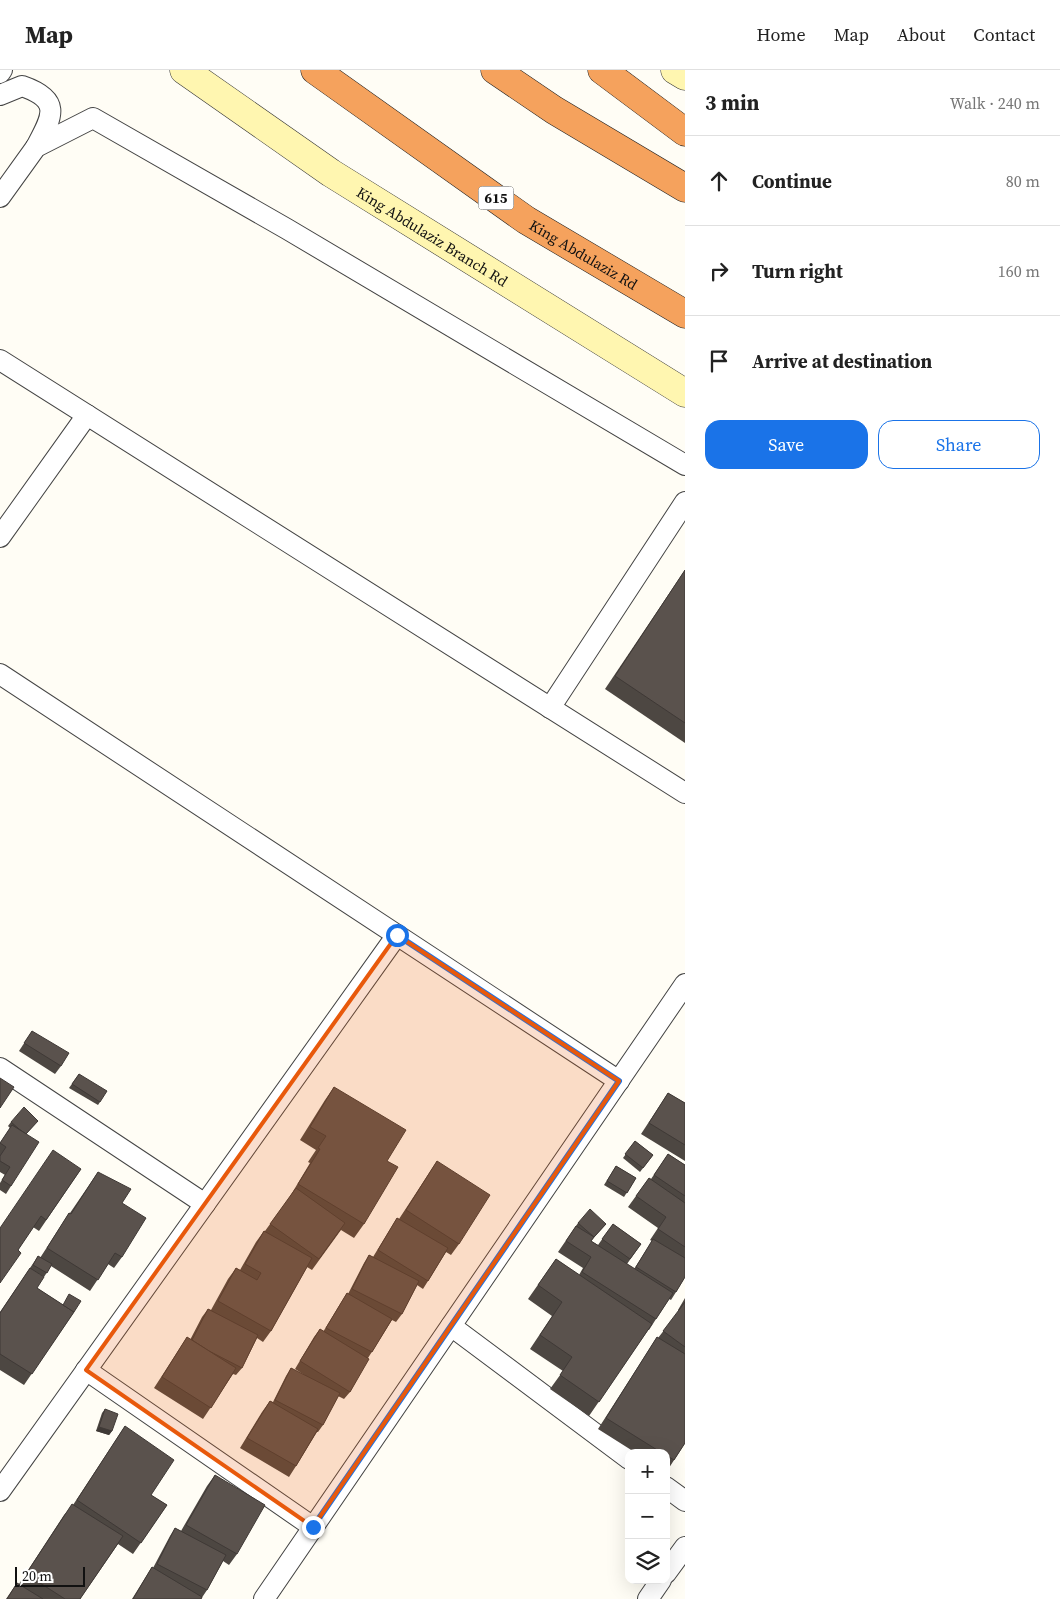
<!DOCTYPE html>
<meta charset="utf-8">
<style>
:root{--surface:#fff;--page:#f2f2f2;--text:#222;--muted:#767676;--line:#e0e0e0;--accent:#1a73e8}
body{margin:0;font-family:"Source Serif 4",serif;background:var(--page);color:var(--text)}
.controls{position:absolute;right:15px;bottom:15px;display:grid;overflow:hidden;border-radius:10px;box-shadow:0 5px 20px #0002}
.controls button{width:45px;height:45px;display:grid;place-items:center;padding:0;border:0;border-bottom:1px solid var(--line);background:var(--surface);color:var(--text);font:25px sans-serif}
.scale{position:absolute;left:15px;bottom:12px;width:70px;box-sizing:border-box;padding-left:5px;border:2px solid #111;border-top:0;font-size:14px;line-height:18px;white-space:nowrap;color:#111;-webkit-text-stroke:4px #fff;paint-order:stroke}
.stop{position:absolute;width:15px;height:15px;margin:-11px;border:4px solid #1a73e8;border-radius:50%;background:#fff}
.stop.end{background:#1a73e8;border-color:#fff;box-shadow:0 1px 5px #0008}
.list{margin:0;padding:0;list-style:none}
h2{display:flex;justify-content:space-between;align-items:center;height:65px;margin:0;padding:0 20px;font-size:21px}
h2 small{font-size:16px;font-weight:400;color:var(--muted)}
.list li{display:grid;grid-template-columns:32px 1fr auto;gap:15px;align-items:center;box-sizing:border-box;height:90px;padding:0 20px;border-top:1px solid var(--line)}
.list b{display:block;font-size:19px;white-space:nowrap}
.list em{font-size:16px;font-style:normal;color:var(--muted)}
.actions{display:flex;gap:10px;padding:15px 20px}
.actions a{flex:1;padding:11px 0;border:1px solid var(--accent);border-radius:15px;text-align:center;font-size:18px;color:var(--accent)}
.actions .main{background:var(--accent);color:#fff}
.icon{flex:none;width:28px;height:28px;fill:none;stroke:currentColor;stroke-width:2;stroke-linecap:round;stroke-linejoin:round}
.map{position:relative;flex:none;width:685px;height:1529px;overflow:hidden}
header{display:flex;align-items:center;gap:30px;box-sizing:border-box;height:70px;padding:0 25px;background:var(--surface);border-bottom:1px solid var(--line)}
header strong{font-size:24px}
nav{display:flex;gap:28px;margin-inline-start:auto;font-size:18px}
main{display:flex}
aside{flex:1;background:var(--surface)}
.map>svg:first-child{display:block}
</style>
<header>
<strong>Map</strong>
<nav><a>Home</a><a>Map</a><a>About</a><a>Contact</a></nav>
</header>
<main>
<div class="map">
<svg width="685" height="1529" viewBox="0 0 685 1529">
<rect width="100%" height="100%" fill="#fffdf5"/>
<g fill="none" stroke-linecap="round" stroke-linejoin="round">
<!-- minor casing -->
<g stroke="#444" stroke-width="22">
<g id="minor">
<polyline points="0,3 2,0"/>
<path d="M0,25L22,16C63,30 52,47 36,77"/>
<polyline points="0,127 36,77 93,48 287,159 685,395"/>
<polyline points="0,290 685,723"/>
<polyline points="0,467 87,345"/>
<polyline points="0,604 619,1011"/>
<polyline points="550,638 685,432"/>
<polyline points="0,998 205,1134"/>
<polyline points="451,1256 629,1389"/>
<polyline points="86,1300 313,1457"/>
<polyline points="666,1417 685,1431"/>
<polyline points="0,1421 397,865"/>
<polyline points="666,1503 685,1477"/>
<polyline points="264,1529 685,914"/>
<polyline points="648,1529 661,1510"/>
</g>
</g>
<!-- secondary casing -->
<g stroke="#333" stroke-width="29">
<g id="secondary">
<path id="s1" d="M184,0L331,103L685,323"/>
<polyline points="675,0 685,6"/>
</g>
</g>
<!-- motorway casing -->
<g stroke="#222" stroke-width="29">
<g id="motorway">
<path id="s2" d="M315,0L526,150L685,244"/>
<polyline points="495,0 554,40 685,118"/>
<polyline points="602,0 685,62"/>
</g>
</g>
<!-- minor -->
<use href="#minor" stroke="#fff" stroke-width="20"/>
<!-- secondary -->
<use href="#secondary" stroke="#fff6b0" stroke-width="28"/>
<!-- motorway -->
<use href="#motorway" stroke="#f5a25d" stroke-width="28"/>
</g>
<!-- wall -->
<g fill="#4d4742">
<polygon points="685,500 685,673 605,619"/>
<polygon points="32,961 61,996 55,1004 19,981"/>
<polygon points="79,1004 100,1032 98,1035 69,1018"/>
<polygon points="334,1017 387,1091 364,1154 354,1168 341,1160 312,1200 307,1197 271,1261 263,1272 257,1268 242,1298 236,1305 233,1304 203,1349 154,1318 187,1267 190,1270 202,1247 208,1239 211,1240 228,1209 236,1198 240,1200 256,1172 264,1161 265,1161 289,1128 310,1093 308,1092 316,1080 300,1070 325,1030"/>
<polygon points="668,1023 685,1033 685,1091 641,1064"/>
<polygon points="11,1052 35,1054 26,1064 11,1116 6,1124 0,1120 0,1113 5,1105 0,1102 0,1073 10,1058 8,1056"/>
<polygon points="635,1071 653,1085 640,1102 623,1088"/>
<polygon points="668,1084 685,1095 685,1207 676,1222 671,1230 669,1229 656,1249 649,1260 648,1260 589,1346 550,1319 563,1301 530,1279 552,1246 528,1229 556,1189 579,1205 583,1198 558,1182 578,1153 606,1154 591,1171 598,1175 613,1154 641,1174 627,1194 634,1199 652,1171 650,1170 658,1158 628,1137 649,1108 651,1109"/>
<polygon points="437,1091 459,1174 451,1185 446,1182 423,1219 417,1215 402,1244 396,1252 392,1250 368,1288 350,1322 344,1329 338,1326 323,1355 318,1362 317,1362 296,1396 289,1407 240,1378 262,1342 270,1331 273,1332 286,1306 291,1298 306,1306 295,1299 314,1267 320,1259 323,1262 342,1231 347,1223 348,1224 364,1193 369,1185 373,1187 392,1156 397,1148 399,1149"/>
<polygon points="616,1096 636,1108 624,1127 604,1115"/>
<polygon points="81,1099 39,1161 33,1157 18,1180 0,1158"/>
<polygon points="98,1102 122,1133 122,1187 114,1198 108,1194 90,1221 51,1196 44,1207 32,1200 37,1218 74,1242 24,1315 0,1300 0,1242 30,1198 38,1186 40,1188 62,1154 69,1143 70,1143"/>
<polygon points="685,1228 685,1373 667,1401 666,1383 636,1383 598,1359 650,1278 657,1267 658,1268 679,1241 678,1240"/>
<polygon points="105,1339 112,1361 109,1365 96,1361 102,1343"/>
<polygon points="125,1356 151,1425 167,1435 133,1484 118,1474 80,1529 6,1529 17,1513 19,1514 64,1445 73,1435"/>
<polygon points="215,1405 237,1484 229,1495 223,1491 207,1520 201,1529 132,1529 152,1497 153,1498 170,1466 175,1458 181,1461 207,1416"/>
</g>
<!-- shaded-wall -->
<polygon fill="#3f3936" points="99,1357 112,1361 109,1365 96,1361"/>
<!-- building -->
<g fill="#5a524d" stroke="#3f3936">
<polygon points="685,500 685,653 615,606"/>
<polygon points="32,961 69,983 61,996 24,973"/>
<polygon points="79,1004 107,1021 100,1032 72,1014"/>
<polygon points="0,1008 14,1017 0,1038"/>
<polygon points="334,1017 406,1060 387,1091 398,1097 364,1154 298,1114 320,1079 318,1078 326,1066 310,1057"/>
<polygon points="668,1023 685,1033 685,1075 649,1053"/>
<polygon points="24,1037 38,1051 26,1064 19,1059 11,1052"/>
<polygon points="12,1055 39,1072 11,1116 2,1110 10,1097 0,1091 0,1086 6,1077 0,1073"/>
<polygon points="635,1071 653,1085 643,1098 625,1084"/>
<polygon points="53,1080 81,1099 46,1150 41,1146 18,1180 21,1183 0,1213 0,1158"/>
<polygon points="668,1084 685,1095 685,1126 654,1105"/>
<polygon points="437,1091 490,1125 459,1174 406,1140"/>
<polygon points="616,1096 636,1108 627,1123 607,1111"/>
<polygon points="98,1102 131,1119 122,1133 146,1148 122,1187 115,1183 98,1210 47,1178 69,1143 71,1144"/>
<polygon points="649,1108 685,1133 685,1177 658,1159 666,1147 636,1126"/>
<polygon points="296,1118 345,1153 319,1189 270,1154"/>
<polygon points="590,1139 606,1154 594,1167 578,1153"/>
<polygon points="397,1148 448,1178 428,1211 378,1180"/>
<polygon points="613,1154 641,1174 630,1189 602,1169"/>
<polygon points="576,1156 594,1167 591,1171 673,1223 656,1249 582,1202 591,1187 566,1171"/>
<polygon points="264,1161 312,1188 271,1261 218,1231 236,1198 257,1210 261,1203 245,1194"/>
<polygon points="653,1169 685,1188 685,1207 676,1222 636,1197"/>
<polygon points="369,1185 419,1211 402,1244 352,1219"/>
<polygon points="38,1186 52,1194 47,1203 33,1195"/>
<polygon points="556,1189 652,1254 599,1332 560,1305 572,1287 540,1265 562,1232 538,1215"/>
<polygon points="30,1198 44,1207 37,1218 74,1242 32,1304 0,1284 0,1243"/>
<polygon points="347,1223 392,1249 372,1282 326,1258"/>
<polygon points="69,1224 81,1231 74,1242 63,1235"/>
<polygon points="685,1232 685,1277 663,1261"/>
<polygon points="208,1239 258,1265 242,1298 209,1281 192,1270"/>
<polygon points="320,1259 369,1289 350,1322 300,1291"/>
<polygon points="187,1267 236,1298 211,1338 162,1307"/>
<polygon points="657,1267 685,1284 685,1373 674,1390 666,1385 666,1383 662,1383 606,1348"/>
<polygon points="291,1298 340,1323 323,1355 275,1330"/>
<polygon points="270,1331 318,1359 296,1396 247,1368"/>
<polygon points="105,1339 118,1344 112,1361 99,1357"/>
<polygon points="125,1356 174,1390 151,1425 167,1435 141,1473 77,1430"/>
<polygon points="215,1405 265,1435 237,1484 186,1455"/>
<polygon points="72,1434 123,1466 80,1529 65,1529 26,1504"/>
<polygon points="175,1458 226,1485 207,1520 157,1494"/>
<polygon points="152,1497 202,1527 201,1529 133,1529"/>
<polygon points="17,1513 43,1529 7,1529"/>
</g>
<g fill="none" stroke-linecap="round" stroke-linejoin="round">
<!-- route -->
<polyline stroke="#1a73e8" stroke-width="6" points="313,1457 619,1011 397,865"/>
</g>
<!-- marked area -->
<path fill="#e8590c" fill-opacity="0.2" stroke="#e8590c" stroke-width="4" stroke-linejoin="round" d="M397,865L619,1011L313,1457L86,1300Z"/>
<g text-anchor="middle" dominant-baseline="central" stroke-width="5" stroke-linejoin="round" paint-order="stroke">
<!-- shield labels -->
<rect fill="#fff" stroke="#585858" stroke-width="1" x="478.5" y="116.5" width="35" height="23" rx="4"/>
<g font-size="14" font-weight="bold" fill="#111">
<text x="496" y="128">615</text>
</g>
<!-- street labels -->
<g font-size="15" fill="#111" stroke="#fff">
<text stroke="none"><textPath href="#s1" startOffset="299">King Abdulaziz Branch Rd</textPath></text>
<text stroke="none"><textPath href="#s2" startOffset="326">King Abdulaziz Rd</textPath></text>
</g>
</g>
</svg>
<div class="controls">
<button>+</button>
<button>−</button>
<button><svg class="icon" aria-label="layers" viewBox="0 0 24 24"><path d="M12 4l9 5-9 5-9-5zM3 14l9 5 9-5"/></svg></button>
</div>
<div class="scale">20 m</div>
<div class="stop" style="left:397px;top:865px"></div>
<div class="stop end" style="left:313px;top:1457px"></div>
</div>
<aside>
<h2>3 min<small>Walk · 240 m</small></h2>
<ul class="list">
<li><svg class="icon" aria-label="ahead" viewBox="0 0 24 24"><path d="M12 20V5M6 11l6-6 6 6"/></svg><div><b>Continue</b></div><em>80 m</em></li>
<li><svg class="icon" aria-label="right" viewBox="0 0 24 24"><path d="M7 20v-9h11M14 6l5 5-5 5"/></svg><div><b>Turn right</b></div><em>160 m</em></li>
<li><svg class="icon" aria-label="arrive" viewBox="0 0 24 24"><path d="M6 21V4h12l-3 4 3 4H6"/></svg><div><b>Arrive at destination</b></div></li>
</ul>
<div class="actions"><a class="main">Save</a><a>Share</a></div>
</aside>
</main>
